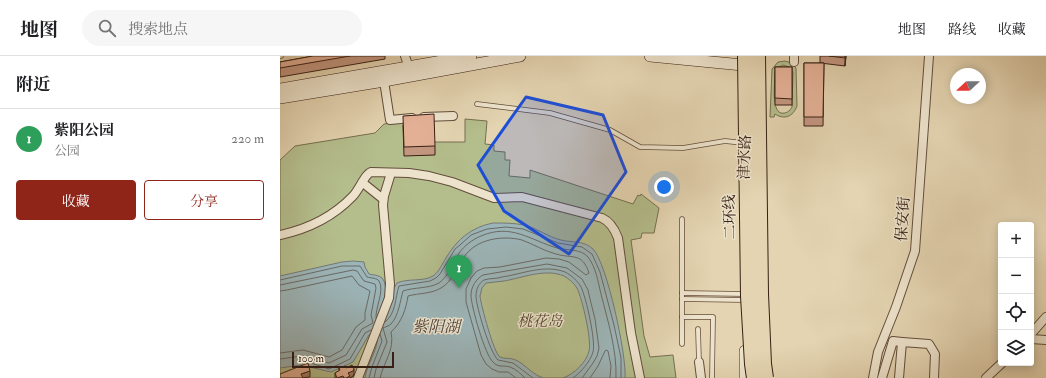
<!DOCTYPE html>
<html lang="zh">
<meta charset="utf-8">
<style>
:root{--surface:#fff;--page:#f6f6f6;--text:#202124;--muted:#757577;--line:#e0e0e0;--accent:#8f2418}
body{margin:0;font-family:"IM FELL Double Pica","Noto Serif SC",serif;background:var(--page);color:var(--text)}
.controls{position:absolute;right:12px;bottom:12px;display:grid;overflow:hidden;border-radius:4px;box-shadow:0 2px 10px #0003}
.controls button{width:36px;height:36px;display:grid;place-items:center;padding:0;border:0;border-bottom:1px solid var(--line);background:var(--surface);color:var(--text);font:20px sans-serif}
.compass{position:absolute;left:670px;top:12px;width:36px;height:36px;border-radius:50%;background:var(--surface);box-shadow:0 2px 10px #0003;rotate:248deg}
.scale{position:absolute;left:12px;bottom:10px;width:102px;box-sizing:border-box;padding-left:4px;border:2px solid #382014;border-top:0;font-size:11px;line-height:14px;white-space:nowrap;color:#382014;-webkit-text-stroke:3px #ede3cc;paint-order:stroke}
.you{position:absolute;left:384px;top:131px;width:14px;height:14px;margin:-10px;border:3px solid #fff;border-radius:50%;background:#1a73e8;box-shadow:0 0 0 6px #1a73e833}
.badge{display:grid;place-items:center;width:26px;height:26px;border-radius:50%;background:var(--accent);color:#fff;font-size:13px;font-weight:700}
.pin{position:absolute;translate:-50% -33px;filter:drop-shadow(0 1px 2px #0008)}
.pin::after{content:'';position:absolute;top:21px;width:14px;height:12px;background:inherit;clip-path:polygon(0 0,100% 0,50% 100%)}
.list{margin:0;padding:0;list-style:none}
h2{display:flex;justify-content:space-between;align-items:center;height:52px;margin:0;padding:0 16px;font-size:17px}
h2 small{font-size:13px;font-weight:400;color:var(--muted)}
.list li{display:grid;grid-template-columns:26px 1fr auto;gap:12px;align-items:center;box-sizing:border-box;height:60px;padding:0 16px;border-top:1px solid var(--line)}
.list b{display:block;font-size:15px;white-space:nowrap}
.list p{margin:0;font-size:13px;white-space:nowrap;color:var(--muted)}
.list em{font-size:13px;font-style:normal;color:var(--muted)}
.actions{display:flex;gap:8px;padding:12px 16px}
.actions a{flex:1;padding:9px 0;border:1px solid var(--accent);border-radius:4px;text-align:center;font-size:14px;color:var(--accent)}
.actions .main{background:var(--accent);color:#fff}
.icon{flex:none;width:22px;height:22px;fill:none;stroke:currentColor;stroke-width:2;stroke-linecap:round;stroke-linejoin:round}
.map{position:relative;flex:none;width:766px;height:322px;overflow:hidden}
header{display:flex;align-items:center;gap:24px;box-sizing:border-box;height:56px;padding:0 20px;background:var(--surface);border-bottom:1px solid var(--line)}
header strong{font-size:19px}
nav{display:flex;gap:22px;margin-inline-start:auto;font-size:14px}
.search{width:280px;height:36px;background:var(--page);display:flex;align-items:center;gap:10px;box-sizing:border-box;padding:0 14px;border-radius:22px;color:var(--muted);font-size:15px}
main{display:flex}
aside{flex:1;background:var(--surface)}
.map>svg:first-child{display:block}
</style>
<header>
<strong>地图</strong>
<div class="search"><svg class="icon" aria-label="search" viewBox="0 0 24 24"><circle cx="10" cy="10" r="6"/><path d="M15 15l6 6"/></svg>搜索地点</div>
<nav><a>地图</a><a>路线</a><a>收藏</a></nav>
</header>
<main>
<aside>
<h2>附近<small></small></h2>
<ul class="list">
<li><span class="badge" style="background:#2e9e5b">1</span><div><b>紫阳公园</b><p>公园</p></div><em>220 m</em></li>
</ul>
<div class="actions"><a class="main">收藏</a><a>分享</a></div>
</aside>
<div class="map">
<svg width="766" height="322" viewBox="0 0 766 322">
<rect width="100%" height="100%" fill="#e4d4b1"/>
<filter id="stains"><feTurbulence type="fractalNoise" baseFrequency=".005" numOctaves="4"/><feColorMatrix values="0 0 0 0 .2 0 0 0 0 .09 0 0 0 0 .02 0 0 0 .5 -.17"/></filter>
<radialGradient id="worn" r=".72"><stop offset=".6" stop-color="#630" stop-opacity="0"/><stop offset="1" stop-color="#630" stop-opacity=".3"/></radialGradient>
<!-- green -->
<g fill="#b4bd8c" stroke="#766e50" fill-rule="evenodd">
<path d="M505,5L512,7L516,12L517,50C513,61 504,64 495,58L494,61H490L492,13L498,6ZM503,9L509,11L513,16L512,51C510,55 506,58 501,57C491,54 495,26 495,17L497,12Z"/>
<polygon points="185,63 207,65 205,88 214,89 214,95 225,96 225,104 230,104 229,120 250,122 250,114 353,148 358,139 360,140 361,138 379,152 374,177 362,177 361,182 351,184 364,280 370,301 393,299 396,322 0,322 0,104 15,90 95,77 104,68 122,66 155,86 185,86"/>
</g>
<!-- water -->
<path fill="#9cb5b8" stroke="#747976" d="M213,167C224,167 234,167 244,169C257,172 268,181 281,184C292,187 303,184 313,193C327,207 347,301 345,322H283C294,318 306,307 309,295C312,284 302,242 297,232C294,227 289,223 284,220C265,212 242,222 224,225C218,226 212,226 206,227L202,232L200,240C201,249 214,298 220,301C227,304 231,300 241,307C248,312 254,319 263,322H85C86,310 100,290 97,280L92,277L89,279L73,306L51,316L21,309L0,312V220L62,206L73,205L84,206L85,211L89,218C93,219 99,219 102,222C110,231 102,250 99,260L104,262L111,247L114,232L117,227C128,222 143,226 153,220C159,216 162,208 166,202C177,183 192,171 213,167Z"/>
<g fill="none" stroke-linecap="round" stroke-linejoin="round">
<!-- shore -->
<g stroke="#6a6a66" stroke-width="1">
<path d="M0,224L62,210H80L87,221C91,222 97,222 99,225C105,234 95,252 96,262"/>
<polyline points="0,229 73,214 77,215 84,225 95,228 96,232 91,259 93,267 82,273 66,299 49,307 22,300 0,303"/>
<polyline points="0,235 7,234 72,220 79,229 90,235 85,257 85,264 76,271 62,294 49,301 23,294 0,297"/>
<path d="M105,266C116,258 115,242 119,230L150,225L156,222L160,218L175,193L180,189L191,179L207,173L226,171L243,173L278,187L302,191L312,198L320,216L334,269L341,302V322"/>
<polyline points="28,306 49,313 70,303 85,277 91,274"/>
<polyline points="89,322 92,311 102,285 100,278"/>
<path d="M94,322L96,313L107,286L103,272C105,271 109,270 111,268C119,259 120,245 123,235C134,231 148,233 159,227C169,220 173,206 179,197C184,190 193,183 201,180C231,167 250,184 277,192C287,195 300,192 308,201C316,211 318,226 321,238C328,266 337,294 336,322"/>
<path d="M100,322C104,305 115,294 111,276C122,266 126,253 128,240C139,237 151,238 161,232C172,226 177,211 184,201C196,183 222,179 242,184C253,188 264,195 276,198C293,203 302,196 309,217L306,219L289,206L279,203L266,202L220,211L204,212L197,215L191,222L186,233V246L201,299L206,308L212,313L219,316H228L236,322"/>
<path d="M245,322C241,318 236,313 230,311C224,309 218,312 213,306C205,299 191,250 191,239C191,231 196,223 203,219L267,208L287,212L302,223L308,234L310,243L315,263L319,292L317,300L313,307L302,322"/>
<path d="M253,322L233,307L218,304C210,297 196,250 196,240C196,233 199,227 204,224C210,222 216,223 222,221C242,218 265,208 285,216C291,219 298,225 301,231C306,241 316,285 313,296C310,306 301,316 293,322"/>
<polyline points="310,322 318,310 325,295 326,294 328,295 331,310 330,322"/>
</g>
<!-- lane casing -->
<g stroke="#634d3b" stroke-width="5.5">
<g id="lane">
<polyline points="0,0 1,0"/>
<polyline points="197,48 270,57 330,74 360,91 403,92 445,85 464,87"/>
<polyline points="402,237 466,238"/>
<polyline points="402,243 465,244"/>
<polyline points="402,261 433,261 432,322"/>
<polyline points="418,273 419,306"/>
<polyline points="402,288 402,163"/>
</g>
</g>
<!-- street casing -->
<g stroke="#634d3b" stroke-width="10">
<g id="street">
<polyline points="125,0 130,15"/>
<polyline points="514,0 514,6"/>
<polyline points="104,25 110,64 132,62"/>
<polyline points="144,61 173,60"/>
<polyline points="83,127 103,143"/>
<path d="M0,179C28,173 53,161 73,140C79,134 85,118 91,116L129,117L149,120L172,126L214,142L242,141L322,162C331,166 335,174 338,182L351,277L360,322"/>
<polyline points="751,278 766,261"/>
<polyline points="751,283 766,284"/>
<polyline points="419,306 421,322"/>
<polyline points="78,322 109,242 110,228 103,149 104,140 111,117"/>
<polyline points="593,322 598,296 616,251 635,195 649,0"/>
<polyline points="602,322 613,285 622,286"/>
<polyline points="619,322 622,286 649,288 655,298 654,322"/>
<polyline points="706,322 722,307"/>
</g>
</g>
<!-- secondary casing -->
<g stroke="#382014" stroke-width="12">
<g id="secondary">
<polyline points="370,0 473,10"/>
<polyline points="0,33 191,0"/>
<polyline points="0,42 104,25 240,0"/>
<polyline points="465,322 465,295"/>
</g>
</g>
<!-- lane -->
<use href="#lane" stroke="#ede3cc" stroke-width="4"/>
<!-- street -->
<use href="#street" stroke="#ede3cc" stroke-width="8"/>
<!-- secondary -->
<use href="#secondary" stroke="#ede3cc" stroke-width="11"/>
<!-- highway-bridge casing -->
<g stroke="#382014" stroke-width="16" stroke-linecap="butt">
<g id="highway-bridge">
<polyline points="465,0 468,240 472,308 474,322"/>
<polyline points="478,0 481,238 484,308 486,322"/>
</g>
</g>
<!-- highway-bridge -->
<use href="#highway-bridge" stroke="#e4d4b1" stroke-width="14"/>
</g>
<!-- wall -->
<g fill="#c39680" stroke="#382014">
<polygon points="33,0 105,0 105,3 0,21 0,6"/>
<polygon points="540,0 566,0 565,10 540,7"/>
<polygon points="524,7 544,7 543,70 524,70"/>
<rect x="495" y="11" width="17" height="38"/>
<polygon points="123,69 155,90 155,99 124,100"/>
<polygon points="59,312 66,312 74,318 73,320 70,322 55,322 55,317 59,315"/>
</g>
<!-- shaded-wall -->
<g fill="#9f7a68" stroke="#382014">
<polygon points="565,0 566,0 565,10"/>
<polygon points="74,313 74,318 73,320 70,322 66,322 68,317"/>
<polygon points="30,315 30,321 21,322 21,318"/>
</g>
<!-- building -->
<g fill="#e3af95" stroke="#382014">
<polygon points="33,0 70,0 0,12 0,6"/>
<polygon points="549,0 565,0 565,2"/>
<polygon points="524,7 544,7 543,61 524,61"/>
<polygon points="495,11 512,11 512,43 495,42"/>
<polygon points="154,58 155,90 124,91 123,60"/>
<polygon points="28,307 30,315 21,318 23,322 0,322 0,318"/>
<polygon points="72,309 74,313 73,315 68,317 70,320 66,322 64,322 63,320 57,322 55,317 60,314 59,312 65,310 66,312"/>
</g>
<!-- marked area -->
<path fill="#1d4ed8" fill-opacity="0.2" stroke="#1d4ed8" stroke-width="3" stroke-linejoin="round" d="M246,41L323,59L346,116L289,198L224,155L198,109Z"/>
<g text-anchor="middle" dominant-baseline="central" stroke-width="3" stroke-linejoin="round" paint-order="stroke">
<!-- street labels -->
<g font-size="15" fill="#382014" stroke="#ede3cc">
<text transform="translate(465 101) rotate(-88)">津水路</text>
<text transform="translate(450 161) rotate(-91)">二环线</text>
<text transform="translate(623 163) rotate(-86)">保安街</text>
</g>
<!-- park labels -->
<g font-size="15" font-style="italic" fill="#574732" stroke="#ede3cc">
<text x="260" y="265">桃花岛</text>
</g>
<!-- water labels -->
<g font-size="16" font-style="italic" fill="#51453d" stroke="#ede3cc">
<text x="156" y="271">紫阳湖</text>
</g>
</g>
<rect width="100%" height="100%" filter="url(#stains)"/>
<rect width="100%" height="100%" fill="url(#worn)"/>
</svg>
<div class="controls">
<button>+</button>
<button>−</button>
<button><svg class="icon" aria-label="locate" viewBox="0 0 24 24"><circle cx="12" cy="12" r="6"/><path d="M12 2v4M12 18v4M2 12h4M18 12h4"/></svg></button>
<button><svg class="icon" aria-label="layers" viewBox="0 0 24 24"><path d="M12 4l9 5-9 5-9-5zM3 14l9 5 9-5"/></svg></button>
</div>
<svg class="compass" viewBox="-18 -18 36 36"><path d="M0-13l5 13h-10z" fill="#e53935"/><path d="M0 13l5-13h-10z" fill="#757577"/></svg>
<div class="scale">100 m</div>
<div class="you"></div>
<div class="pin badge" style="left:179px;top:232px;background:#2e9e5b">1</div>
</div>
</main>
